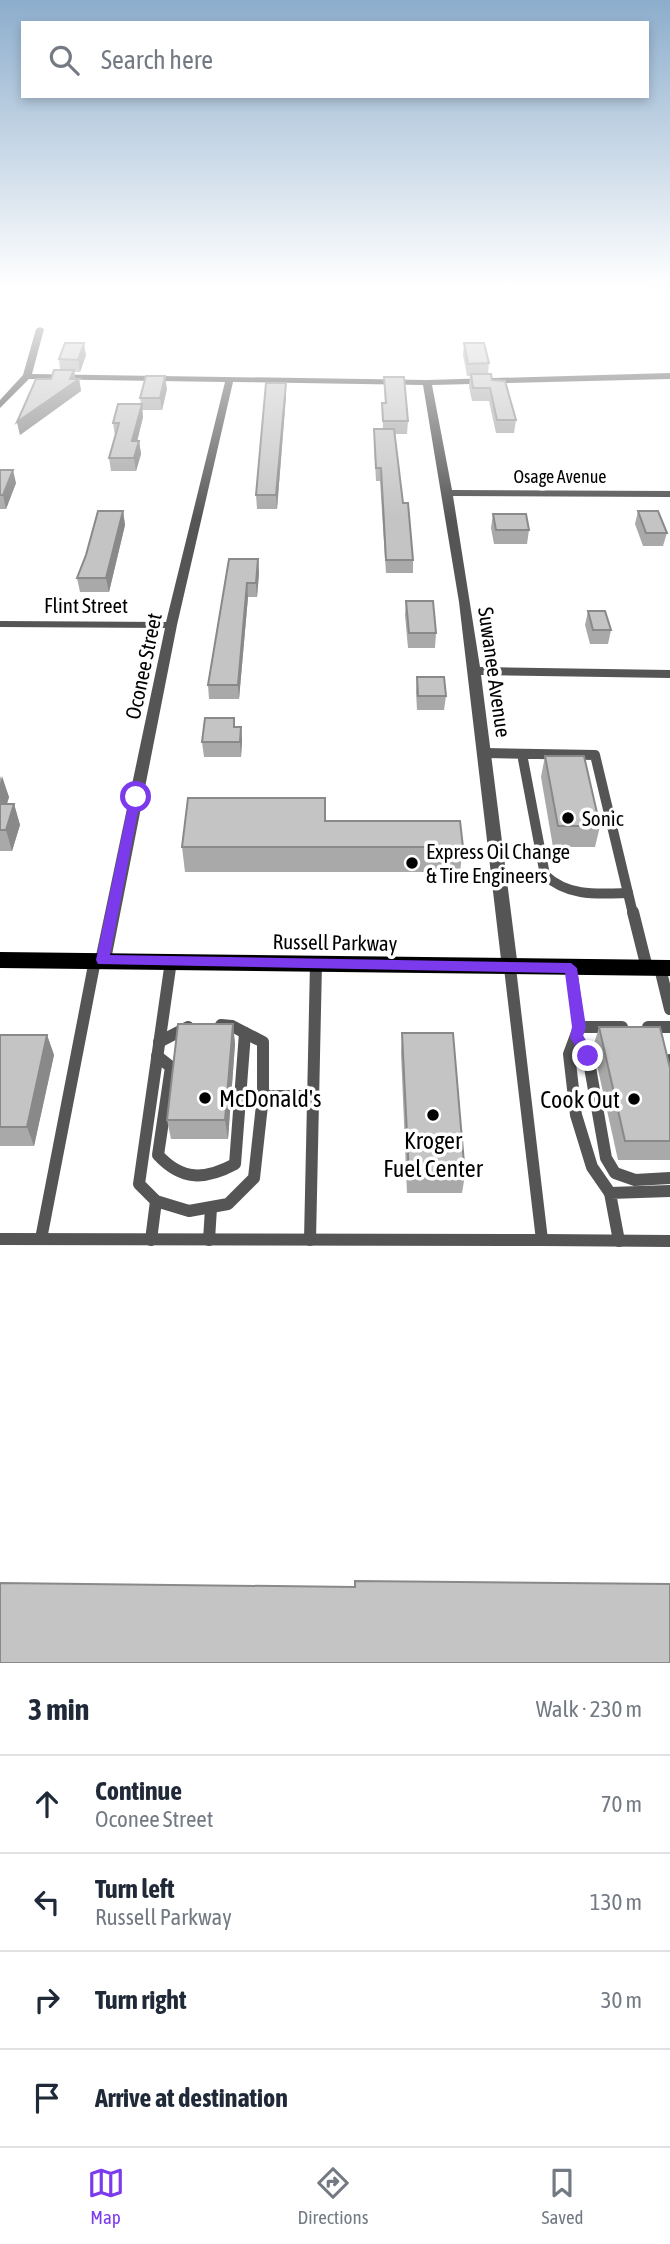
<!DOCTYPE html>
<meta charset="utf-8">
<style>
:root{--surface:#fff;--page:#f2f2f3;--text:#1f2937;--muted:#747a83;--line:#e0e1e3;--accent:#7c3aed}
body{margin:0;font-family:"Asap Condensed",sans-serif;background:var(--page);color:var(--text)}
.stop{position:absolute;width:21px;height:21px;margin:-16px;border:5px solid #7c3aed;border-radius:50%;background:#fff}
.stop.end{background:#7c3aed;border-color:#fff;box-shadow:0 2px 7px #0008}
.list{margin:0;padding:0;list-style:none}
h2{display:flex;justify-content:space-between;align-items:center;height:91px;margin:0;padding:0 28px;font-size:30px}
h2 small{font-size:23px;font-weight:400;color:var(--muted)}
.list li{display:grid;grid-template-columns:46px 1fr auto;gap:21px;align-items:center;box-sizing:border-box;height:98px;padding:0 28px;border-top:2px solid var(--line)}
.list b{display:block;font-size:26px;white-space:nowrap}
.list p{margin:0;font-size:23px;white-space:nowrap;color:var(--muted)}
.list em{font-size:23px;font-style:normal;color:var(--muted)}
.icon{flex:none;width:38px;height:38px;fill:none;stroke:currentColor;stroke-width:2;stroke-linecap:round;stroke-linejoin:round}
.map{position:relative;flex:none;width:670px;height:1663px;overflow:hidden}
.search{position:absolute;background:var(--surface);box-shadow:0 4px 10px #0003;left:21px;right:21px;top:21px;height:77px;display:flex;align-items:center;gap:18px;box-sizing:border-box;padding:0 24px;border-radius:0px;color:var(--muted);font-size:26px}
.sheet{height:483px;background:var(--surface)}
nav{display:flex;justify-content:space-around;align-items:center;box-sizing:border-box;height:98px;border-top:2px solid var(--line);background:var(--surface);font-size:19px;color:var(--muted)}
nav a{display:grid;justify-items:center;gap:4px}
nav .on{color:var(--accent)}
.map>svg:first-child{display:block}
</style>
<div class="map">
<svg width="670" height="1663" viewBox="0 0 670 1663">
<rect width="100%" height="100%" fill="#fff"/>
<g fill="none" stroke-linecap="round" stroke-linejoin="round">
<!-- stream -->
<polyline stroke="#a3a3a3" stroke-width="3.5" points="651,286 670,287"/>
<!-- lane-far1 -->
<g stroke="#555" stroke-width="10">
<path d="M486,753L595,755L628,893C598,894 568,897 545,875L522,754"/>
<polyline points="628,893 633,914"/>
</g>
<!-- lane -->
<g stroke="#555" stroke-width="12">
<polyline points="633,912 647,968"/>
<polyline points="171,961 139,1184 156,1201 189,1211 228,1204 254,1178 263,1096 263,1042 232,1026 221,1025"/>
<polyline points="571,968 579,1027 569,1054 576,1115 592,1167 610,1193"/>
<polyline points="660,968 670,1009"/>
<polyline points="579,1027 622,1027"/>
<polyline points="648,1027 670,1027"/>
<polyline points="577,1037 588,1056 606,1158 615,1173 635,1180 670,1178"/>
<polyline points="159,1042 188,1027"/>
<path d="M157,1056L171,1067L158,1155C182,1181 205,1180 235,1164L245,1033"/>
<polyline points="670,1060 664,1065 670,1092"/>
<polyline points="263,1096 313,1096"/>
<polyline points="0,1239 542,1240 510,968"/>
<polyline points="41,1239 95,960"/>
<polyline points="151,1240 156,1201"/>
<polyline points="209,1240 211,1208"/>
<polyline points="310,1240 316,964"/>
<polyline points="542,1240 670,1241"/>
<polyline points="619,1241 610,1193 670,1191"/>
</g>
<!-- street -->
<polygon fill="#555" fill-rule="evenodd" points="40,327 44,329 32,374 427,380 670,373 670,379 432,385 452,490 670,491 670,497 453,496 480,667 670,670 670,678 481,675 518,968 516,972 510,974 504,972 502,968 459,602 423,385 233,382 177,625 111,960 109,964 103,966 97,964 95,960 165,628 0,627 0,621 166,622 225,382 29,379 0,408 0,400 23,375 36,329"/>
<!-- primary -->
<polygon fill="#000" fill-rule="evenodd" points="0,952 670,960 670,976 0,968"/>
</g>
<!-- wall -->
<g fill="#a9a9a9">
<polygon points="464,343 489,363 488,374 492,380 516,420 514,433 496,433 489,401 472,401 469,387 470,376 467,376 463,355"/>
<polygon points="86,355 80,372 74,372 75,379 79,379 81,391 20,435 17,422 51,379 60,370 59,359"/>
<polygon points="384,377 408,421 407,434 395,434 403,503 413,560 413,573 386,573 380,481 376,481 374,441 374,429 383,429 382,403 385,403"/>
<polygon points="286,383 286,396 277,509 257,509 256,495"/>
<polygon points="167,389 162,410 142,410 143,417 137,441 139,441 141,454 136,471 111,471 109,458 115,436 113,423 141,404 140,398"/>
<polygon points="0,470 16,483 6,509 0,509"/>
<polygon points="123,511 125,525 109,592 80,592 77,578"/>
<polygon points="638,511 667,533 663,546 643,546 635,524"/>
<polygon points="493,514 529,530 527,544 494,544 491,528"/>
<polygon points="229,559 258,559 259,573 257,597 248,597 239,699 209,699 208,685"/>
<polygon points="406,601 436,633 435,648 408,648 405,615"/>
<polygon points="588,611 611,630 608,644 590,644 585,625"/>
<polygon points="417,677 446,696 444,710 417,710 416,692"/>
<polygon points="234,718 235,727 241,727 242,741 241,757 204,757 202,742"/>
<polygon points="545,756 600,826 595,847 553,847 541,777"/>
<polygon points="0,776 9,797 7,804 14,804 20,825 12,851 0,851"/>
<polygon points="325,821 463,847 460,872 185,872 182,847"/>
<polygon points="233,1024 235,1044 228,1139 171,1139 167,1120"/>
<polygon points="599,1027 670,1068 670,1160 618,1160 593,1047"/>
<polygon points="402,1033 465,1175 462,1193 407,1193 401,1053"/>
<polygon points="0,1035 47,1035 54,1055 34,1146 0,1146"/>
</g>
<!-- shaded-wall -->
<g fill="#898989">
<polygon points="84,343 86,355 80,372 78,360"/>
<polygon points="74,370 76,381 79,379 81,391 20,435 17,422 70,379"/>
<polygon points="165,376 167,389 162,410 160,398"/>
<polygon points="286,383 286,396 277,509 276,495"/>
<polygon points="142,404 143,417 134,454 132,441"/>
<polygon points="139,441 141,454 136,471 134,458"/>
<polygon points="13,470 16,483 6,509 3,495"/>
<polygon points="123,511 125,525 109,592 106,578"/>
<polygon points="258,559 259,573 257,597 256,583"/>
<polygon points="247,583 248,597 239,699 238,685"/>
<polygon points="241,727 242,741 241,757 240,742"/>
<polygon points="2,776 9,797 0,825 0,784"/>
<polygon points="14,804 20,825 12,851 6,830"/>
<polygon points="233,1024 235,1044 228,1139 225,1120"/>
<polygon points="47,1035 54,1055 34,1146 27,1127"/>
</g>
<!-- building -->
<g fill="#c4c4c4" stroke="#898989" stroke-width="2">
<polygon points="65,343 84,343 78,360 59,359"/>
<polygon points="464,343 484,343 489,363 468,364"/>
<polygon points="54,370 74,370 70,379 79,379 17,422 36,379 51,379"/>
<polygon points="471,374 491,374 492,380 505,381 516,420 497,420 490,388 473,388"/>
<polygon points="146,376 165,376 160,398 140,398"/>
<polygon points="384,377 404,377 408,421 383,421 382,403 386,403"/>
<polygon points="266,383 286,383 276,495 256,495"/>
<polygon points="118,404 142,404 132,441 139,441 134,458 109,458 119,423 113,423"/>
<polygon points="374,429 394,429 403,503 408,503 413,560 386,560 381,468 376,468"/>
<polygon points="0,470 13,470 3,495 0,495"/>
<polygon points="98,511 123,511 106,578 77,578 86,555"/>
<polygon points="638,511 658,511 667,533 646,533"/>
<polygon points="493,514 526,514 529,530 496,530"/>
<polygon points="229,559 258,559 256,583 247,583 238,685 208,685"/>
<polygon points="406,601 433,601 436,633 409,633"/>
<polygon points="588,611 605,611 611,630 593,630"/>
<polygon points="417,677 444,677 446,696 418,696"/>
<polygon points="205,718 234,718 234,727 241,727 240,742 202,742"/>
<polygon points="545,756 584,756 600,826 558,826"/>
<polygon points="188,798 325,798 325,821 460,821 463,847 182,847"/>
<polygon points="0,804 14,804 6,830 0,830"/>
<polygon points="178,1024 233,1024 225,1120 167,1120"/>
<polygon points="599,1027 660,1027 670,1068 670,1141 625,1141"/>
<polygon points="402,1033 453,1033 465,1175 409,1175"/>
<polygon points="0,1035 47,1035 27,1127 0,1127"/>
<polygon points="355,1581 670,1584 670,1663 0,1663 0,1583 355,1587"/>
</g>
<!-- sky -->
<linearGradient id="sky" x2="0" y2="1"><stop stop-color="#8cadcc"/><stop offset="0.55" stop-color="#fff"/><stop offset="1" stop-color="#fff" stop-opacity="0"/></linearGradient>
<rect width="670" height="519" fill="url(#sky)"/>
<!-- route -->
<polygon fill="#7c3aed" points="136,793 141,797 110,955 571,963 577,968 586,1027 583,1036 595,1056 593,1060 583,1060 570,1037 572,1027 565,973 98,964 96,960 130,797"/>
<!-- markers -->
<g fill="#000" stroke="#fff" stroke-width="2.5">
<circle cx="568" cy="818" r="7"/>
<circle cx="412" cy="863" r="7"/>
<circle cx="205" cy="1098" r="7"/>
<circle cx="634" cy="1099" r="7"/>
<circle cx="433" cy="1115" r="7"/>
</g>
<g text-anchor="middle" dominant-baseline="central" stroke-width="7" stroke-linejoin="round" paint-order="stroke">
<!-- far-street labels -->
<g font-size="18" fill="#000" stroke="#fff">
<text x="560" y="476">Osage Avenue</text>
</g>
<!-- street labels -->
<g font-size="21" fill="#000" stroke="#fff">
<text x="86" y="605">Flint Street</text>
<text transform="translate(143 666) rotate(-78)">Oconee Street</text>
<text transform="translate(495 672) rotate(82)">Suwanee Avenue</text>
<text transform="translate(335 942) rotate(1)">Russell Parkway</text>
</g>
<!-- poi labels -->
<g font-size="21" fill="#000" stroke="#fff" text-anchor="start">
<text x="582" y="818">Sonic</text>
<text x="426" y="851">Express Oil Change<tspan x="426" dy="24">&amp; Tire Engineers</tspan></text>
</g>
<!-- near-poi labels -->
<g font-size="24" fill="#000" stroke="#fff" text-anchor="start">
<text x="219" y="1098">McDonald's</text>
<text x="620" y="1099" text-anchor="end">Cook Out</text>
<text x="433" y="1140" text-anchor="middle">Kroger<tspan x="433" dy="28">Fuel Center</tspan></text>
</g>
</g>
</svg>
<div class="stop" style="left:136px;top:797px"></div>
<div class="stop end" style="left:588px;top:1056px"></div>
<div class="search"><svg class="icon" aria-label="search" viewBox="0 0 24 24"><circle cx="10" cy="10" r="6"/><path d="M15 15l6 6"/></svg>Search here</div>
</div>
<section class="sheet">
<h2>3 min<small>Walk · 230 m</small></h2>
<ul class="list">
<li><svg class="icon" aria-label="ahead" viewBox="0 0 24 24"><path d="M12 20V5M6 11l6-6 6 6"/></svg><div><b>Continue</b><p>Oconee Street</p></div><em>70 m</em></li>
<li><svg class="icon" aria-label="left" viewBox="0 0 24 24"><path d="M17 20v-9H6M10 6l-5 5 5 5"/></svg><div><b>Turn left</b><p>Russell Parkway</p></div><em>130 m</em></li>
<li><svg class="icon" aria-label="right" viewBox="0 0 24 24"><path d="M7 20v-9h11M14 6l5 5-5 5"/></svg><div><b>Turn right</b></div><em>30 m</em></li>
<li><svg class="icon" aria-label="arrive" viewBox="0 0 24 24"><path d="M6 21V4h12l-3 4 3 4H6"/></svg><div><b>Arrive at destination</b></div></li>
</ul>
</section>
<nav>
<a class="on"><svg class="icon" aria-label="map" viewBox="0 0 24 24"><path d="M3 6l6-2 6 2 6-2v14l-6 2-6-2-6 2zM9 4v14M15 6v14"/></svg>Map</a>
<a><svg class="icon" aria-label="directions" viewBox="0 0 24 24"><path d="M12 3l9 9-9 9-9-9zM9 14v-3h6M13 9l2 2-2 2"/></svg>Directions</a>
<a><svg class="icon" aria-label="saved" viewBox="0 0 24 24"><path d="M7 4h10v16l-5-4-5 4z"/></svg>Saved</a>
</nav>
